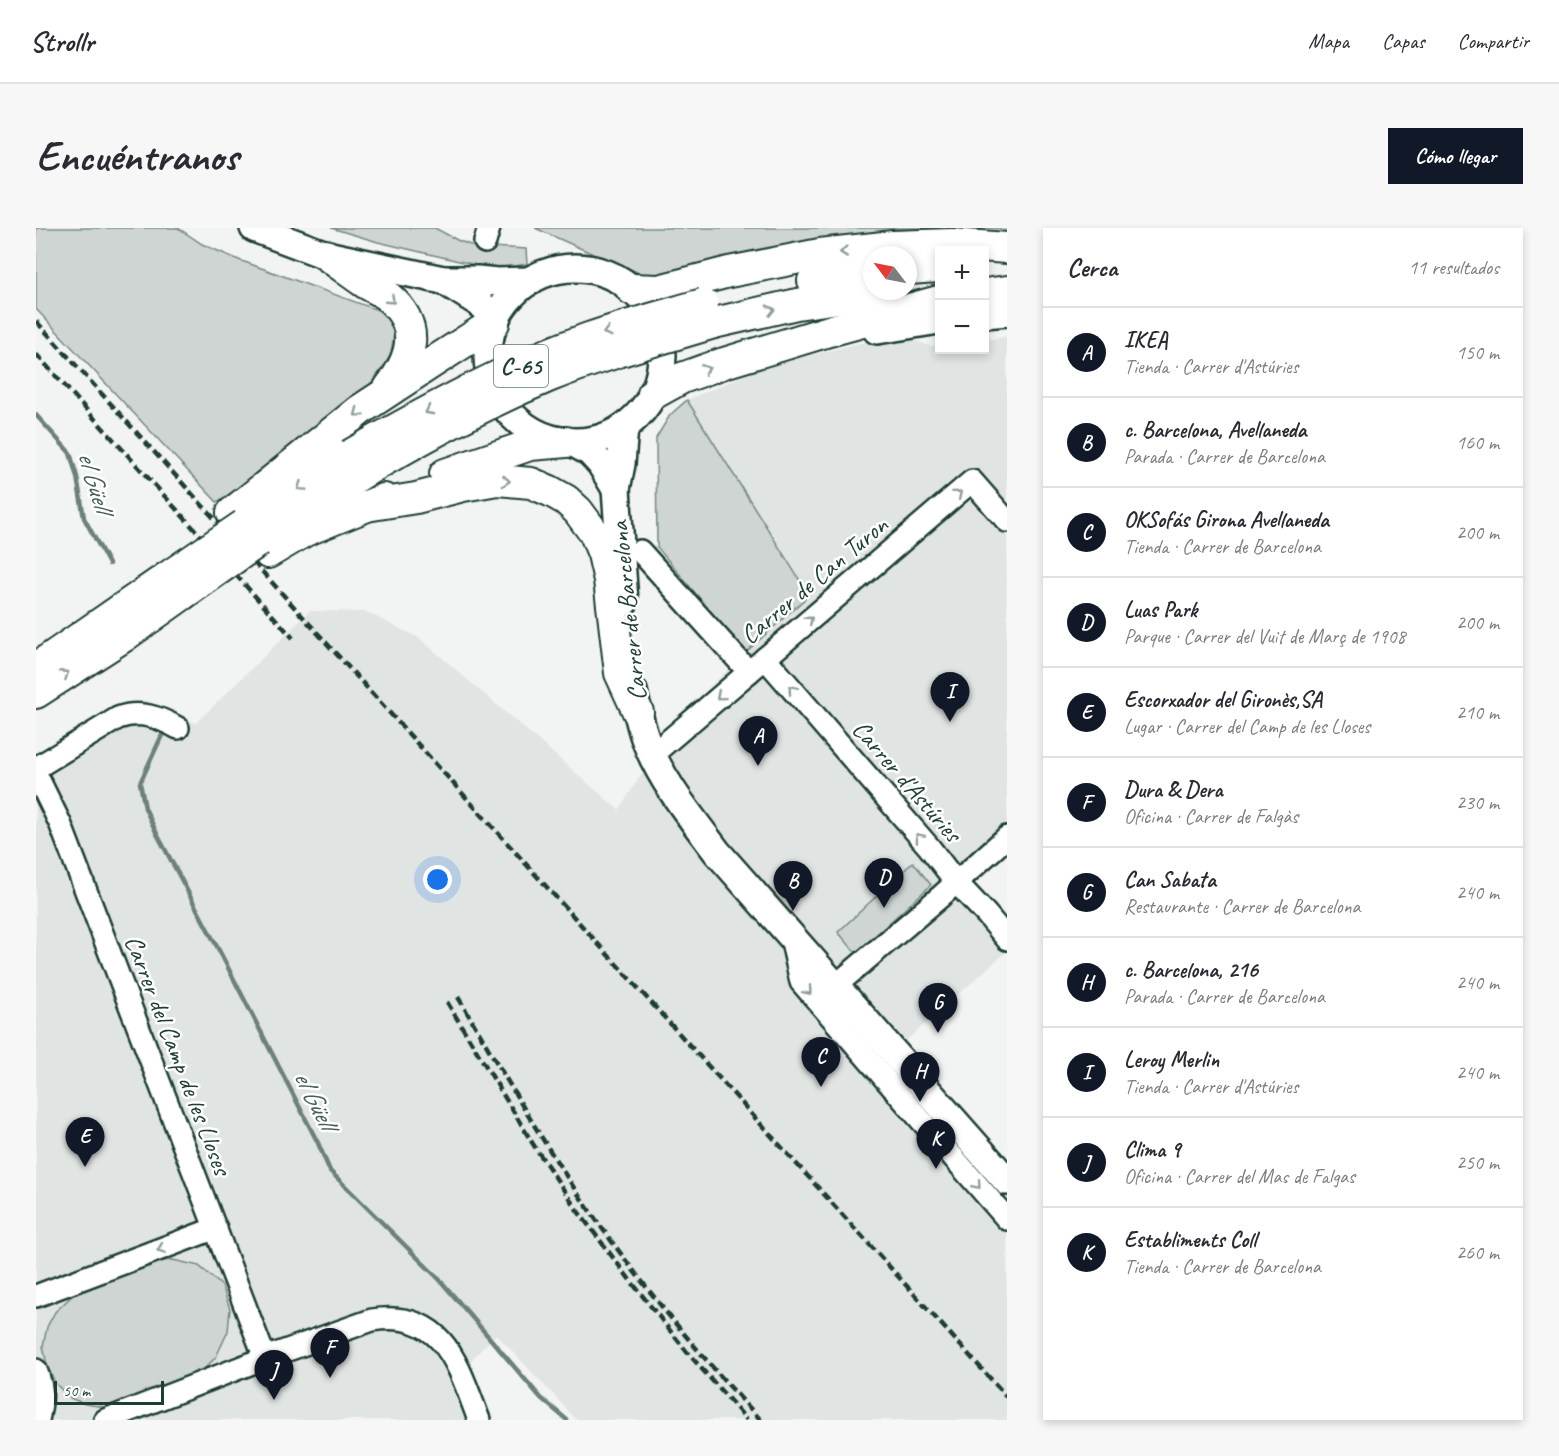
<!DOCTYPE html>
<html lang="es">
<meta charset="utf-8">
<style>
:root{--surface:#fff;--page:#f7f7f7;--text:#2b2b33;--muted:#7c7c81;--line:#e1e1e2;--accent:#111827}
body{margin:0;font-family:Caveat,sans-serif;background:var(--page);color:var(--text)}
.controls{position:absolute;right:18px;top:18px;display:grid;overflow:hidden;border-radius:0px;box-shadow:0 3px 9px #0003}
.controls button{width:54px;height:54px;display:grid;place-items:center;padding:0;border:0;border-bottom:2px solid var(--line);background:var(--surface);color:var(--text);font:30px sans-serif}
.compass{position:absolute;left:827px;top:18px;width:54px;height:54px;border-radius:50%;background:var(--surface);box-shadow:0 3px 9px #0003;rotate:302deg}
.scale{position:absolute;left:18px;bottom:15px;width:110px;box-sizing:border-box;padding-left:6px;border:3px solid #1f3d34;border-top:0;font-size:16px;line-height:21px;white-space:nowrap;color:#1f3d34;-webkit-text-stroke:4px #fff;paint-order:stroke}
.you{position:absolute;left:402px;top:652px;width:21px;height:21px;margin:-15px;border:4px solid #fff;border-radius:50%;background:#1a73e8;box-shadow:0 0 0 9px #1a73e833}
.badge{display:grid;place-items:center;width:39px;height:39px;border-radius:50%;background:var(--accent);color:#fff;font-size:20px;font-weight:700}
.pin{position:absolute;translate:-50% -50px;filter:drop-shadow(0 2px 3px #0008)}
.pin::after{content:'';position:absolute;top:32px;width:21px;height:18px;background:inherit;clip-path:polygon(0 0,100% 0,50% 100%)}
.list{margin:0;padding:0;list-style:none}
h2{display:flex;justify-content:space-between;align-items:center;height:78px;margin:0;padding:0 24px;font-size:26px}
h2 small{font-size:20px;font-weight:400;color:var(--muted)}
.list li{display:grid;grid-template-columns:39px 1fr auto;gap:18px;align-items:center;box-sizing:border-box;height:90px;padding:0 24px;border-top:2px solid var(--line)}
.list b{display:block;font-size:22px;white-space:nowrap}
.list p{margin:0;font-size:20px;white-space:nowrap;color:var(--muted)}
.list em{font-size:20px;font-style:normal;color:var(--muted)}
.map{position:relative;flex:none;width:971px;height:1192px;overflow:hidden;border-radius:0px}
header{display:flex;align-items:center;gap:36px;box-sizing:border-box;height:84px;padding:0 30px;background:var(--surface);border-bottom:2px solid var(--line)}
header strong{font-size:28px}
nav{display:flex;gap:33px;margin-inline-start:auto;font-size:21px}
.intro{display:flex;align-items:center;justify-content:space-between;box-sizing:border-box;height:144px;padding:0 36px}
h1{margin:0;font-size:42px}
.button{padding:15px 27px;border-radius:0px;background:var(--accent);color:#fff;font-size:21px;font-weight:700}
main{display:flex;gap:36px;padding:0 36px}
aside{flex:1;background:var(--surface);border-radius:0px;box-shadow:0 3px 9px #0003}
.map>svg:first-child{display:block}
</style>
<header>
<strong>Strollr</strong>
<nav><a>Mapa</a><a>Capas</a><a>Compartir</a></nav>
</header>
<div class="intro"><h1>Encuéntranos</h1><a class="button">Cómo llegar</a></div>
<main>
<div class="map">
<svg width="971" height="1192" viewBox="0 0 971 1192">
<rect width="100%" height="100%" fill="#f2f3f3"/>
<filter id="ink" filterUnits="userSpaceOnUse"><feTurbulence type="fractalNoise" baseFrequency=".0167" numOctaves="2"/><feDisplacementMap in="SourceGraphic" scale="12" xChannelSelector="R" yChannelSelector="G"/><feConvolveMatrix kernelMatrix="1 2 1 2 8 2 1 2 1" color-interpolation-filters="sRGB"/></filter>
<g filter="url(#ink)">
<!-- built -->
<polygon fill="#e0e4e3" points="862,106 894,118 903,117 903,122 948,122 949,112 971,109 971,610 922,652 971,710 971,723 853,828 971,959 971,1192 541,1192 460,1106 434,1133 458,1192 0,1192 0,528 91,476 110,472 160,495 274,383 330,384 383,410 583,582 636,497 709,425 773,367 651,172 730,138"/>
<!-- green -->
<g fill="#ced5d3" stroke="#768984" stroke-width="1.5">
<polygon points="0,0 142,0 166,16 203,32 350,85 359,101 354,130 330,162 224,242 198,263 181,274 0,81"/>
<polygon points="295,0 399,0 421,12 437,18 490,21 491,36 468,40 440,37 342,14"/>
<polygon points="499,0 971,0 971,9 727,22 666,35 624,46 606,46 566,30"/>
<polygon points="651,172 773,367 709,425 621,319 620,210 634,187"/>
<polygon points="877,634 895,657 820,725 802,704"/>
<polygon points="137,1032 163,1038 186,1058 194,1081 192,1103 180,1129 163,1146 100,1170 68,1179 49,1176 34,1170 20,1156 11,1138 7,1118 11,1099 19,1084 40,1064 116,1034"/>
</g>
<g fill="none" stroke-linecap="round" stroke-linejoin="round">
<!-- stream -->
<g stroke="#6d807b" stroke-width="4.5">
<polyline points="0,187 34,225 41,249 48,290 73,336"/>
<polyline points="127,505 104,555 109,580 121,606 186,728 282,915 294,943 404,1052 505,1170 531,1192"/>
</g>
<!-- minor casing -->
<g stroke="#1f3d34" stroke-width="26">
<g id="minor">
<polyline points="449,14 453,0"/>
<polyline points="604,323 713,444"/>
<polyline points="729,430 893,619 920,654 951,687 971,711"/>
<polyline points="616,527 936,253 971,293"/>
<path d="M0,540L82,490C103,482 123,489 142,500"/>
<polyline points="0,546 24,595 229,1130"/>
<polyline points="755,709 765,754 971,991"/>
<polyline points="799,758 904,669 971,609"/>
<polyline points="0,1068 180,1000"/>
<path d="M0,1142C8,1161 6,1173 2,1192"/>
<path d="M69,1192L229,1130L336,1092C408,1081 422,1137 443,1192"/>
</g>
</g>
<!-- major casing -->
<g stroke="#1f3d34" stroke-width="32">
<g id="major">
<polyline points="218,0 290,27 407,52 441,52 461,54 494,53"/>
<circle cx="539" cy="127" r="87"/>
<polyline points="407,52 442,74 460,91"/>
<polyline points="948,86 971,84"/>
<polyline points="841,102 903,92"/>
<polyline points="536,214 554,224 565,236 580,261"/>
<polyline points="588,374 580,261 585,236 588,199"/>
<path d="M597,463C601,480 604,497 610,513C626,554 655,589 681,624L971,953"/>
</g>
</g>
<!-- highway casing -->
<g stroke="#1f3d34" stroke-width="34">
<g id="highway">
<path d="M290,27C303,36 315,45 328,54C335,59 345,62 351,68C386,97 377,129 353,160"/>
<polyline points="872,41 903,39"/>
<polyline points="777,53 836,43"/>
<polyline points="595,61 623,62 693,44 784,26 857,18 916,16 971,20"/>
<polyline points="948,66 971,63"/>
<polyline points="678,95 761,76 852,63"/>
<polyline points="617,166 646,150 688,135 793,103 903,73"/>
<polyline points="409,246 494,217 530,214"/>
<polyline points="330,278 380,270 427,258 461,252 495,255 514,263 530,272 542,283 559,306 567,326 573,352 584,445 602,484"/>
<polyline points="196,285 324,182 394,136 458,95"/>
<polyline points="208,297 314,227"/>
<polyline points="243,300 328,244"/>
<polyline points="232,325 269,303 348,271"/>
<polyline points="0,440 130,350"/>
<polyline points="0,465 87,409 146,367"/>
</g>
</g>
<!-- minor -->
<use href="#minor" stroke="#fff" stroke-width="21"/>
<!-- major -->
<use href="#major" stroke="#fff" stroke-width="27"/>
<!-- highway -->
<use href="#highway" stroke="#fff" stroke-width="30"/>
<!-- rail -->
<g stroke="#1f3d34" stroke-width="4.5" stroke-dasharray="9 4.5" stroke-linecap="butt">
<polyline points="0,93 971,1169"/>
<polyline points="0,126 257,410"/>
<path d="M422,769C463,838 503,909 549,976C602,1052 661,1125 725,1192"/>
<polyline points="411,774 497,916 541,982 594,1052 651,1124 711,1192"/>
</g>
<!-- highway-bridge casing -->
<g stroke="#1f3d34" stroke-width="34" stroke-linecap="butt">
<g id="highway-bridge">
<path d="M314,227C391,183 469,140 553,110C590,97 629,87 667,76"/>
<path d="M328,244C387,209 448,176 512,149C566,127 622,112 678,95"/>
<polyline points="130,350 208,297"/>
<polyline points="146,367 223,313"/>
</g>
</g>
<!-- highway-bridge -->
<use href="#highway-bridge" stroke="#fff" stroke-width="30"/>
</g>
<!-- one-way arrows -->
<defs><path id="oneway-chevron" d="M-2-3.5L2.5 0L-2 3.5" fill="none" stroke-width="1.6" stroke-linecap="round" stroke-linejoin="round" transform="scale(1.5)"/></defs>
<g stroke="#8f9e9a">
<use href="#oneway-chevron" transform="translate(808 24) rotate(174)"/>
<use href="#oneway-chevron" transform="translate(355 72) rotate(43)"/>
<use href="#oneway-chevron" transform="translate(735 82) rotate(-13)"/>
<use href="#oneway-chevron" transform="translate(571 104) rotate(164)"/>
<use href="#oneway-chevron" transform="translate(670 141) rotate(-19)"/>
<use href="#oneway-chevron" transform="translate(393 183) rotate(152)"/>
<use href="#oneway-chevron" transform="translate(322 185) rotate(143)"/>
<use href="#oneway-chevron" transform="translate(470 253) rotate(3)"/>
<use href="#oneway-chevron" transform="translate(265 259) rotate(146)"/>
<use href="#oneway-chevron" transform="translate(922 266) rotate(-40)"/>
<use href="#oneway-chevron" transform="translate(773 392) rotate(-40)"/>
<use href="#oneway-chevron" transform="translate(29 446) rotate(-33)"/>
<use href="#oneway-chevron" transform="translate(756 461) rotate(-131)"/>
<use href="#oneway-chevron" transform="translate(684 468) rotate(140)"/>
<use href="#oneway-chevron" transform="translate(883 609) rotate(-131)"/>
<use href="#oneway-chevron" transform="translate(772 763) rotate(49)"/>
<use href="#oneway-chevron" transform="translate(941 957) rotate(49)"/>
<use href="#oneway-chevron" transform="translate(125 1021) rotate(159)"/>
</g>
</g>
<g text-anchor="middle" dominant-baseline="central" stroke-width="5" stroke-linejoin="round" paint-order="stroke">
<!-- shield labels -->
<rect fill="#fff" stroke="#627771" stroke-width="1.5" x="458" y="117" width="54" height="42" rx="4.5"/>
<g font-size="24" font-weight="bold" fill="#1f3d34">
<text x="485" y="138">C-65</text>
</g>
<!-- street labels -->
<g font-size="26" fill="#1f3d34" stroke="#fff">
<text transform="translate(778 352) rotate(-40)">Carrer de Can Turon</text>
<text transform="translate(592 383) rotate(-96)">Carrer de Barcelona</text>
<text transform="translate(871 553) rotate(49)">Carrer d'Astúries</text>
<text transform="translate(142 827) rotate(69)">Carrer del Camp de les Lloses</text>
</g>
<!-- water labels -->
<g font-size="27" font-style="italic" fill="#465f57" stroke="#fff">
<text transform="translate(59 253) rotate(73)">el Güell</text>
<text transform="translate(279 871) rotate(63)">el Güell</text>
</g>
</g>
</svg>
<div class="controls">
<button>+</button>
<button>−</button>
</div>
<svg class="compass" viewBox="-18 -18 36 36"><path d="M0-13l5 13h-10z" fill="#e53935"/><path d="M0 13l5-13h-10z" fill="#7c7c81"/></svg>
<div class="scale">50 m</div>
<div class="you"></div>
<div class="pin badge" style="left:722px;top:538px">A</div>
<div class="pin badge" style="left:757px;top:683px">B</div>
<div class="pin badge" style="left:785px;top:859px">C</div>
<div class="pin badge" style="left:848px;top:680px">D</div>
<div class="pin badge" style="left:49px;top:939px">E</div>
<div class="pin badge" style="left:294px;top:1150px">F</div>
<div class="pin badge" style="left:902px;top:805px">G</div>
<div class="pin badge" style="left:884px;top:874px">H</div>
<div class="pin badge" style="left:914px;top:494px">I</div>
<div class="pin badge" style="left:238px;top:1172px">J</div>
<div class="pin badge" style="left:900px;top:941px">K</div>
</div>
<aside>
<h2>Cerca<small>11 resultados</small></h2>
<ul class="list">
<li><span class="badge">A</span><div><b>IKEA</b><p>Tienda · Carrer d'Astúries</p></div><em>150 m</em></li>
<li><span class="badge">B</span><div><b>c. Barcelona, Avellaneda</b><p>Parada · Carrer de Barcelona</p></div><em>160 m</em></li>
<li><span class="badge">C</span><div><b>OKSofás Girona Avellaneda</b><p>Tienda · Carrer de Barcelona</p></div><em>200 m</em></li>
<li><span class="badge">D</span><div><b>Luas Park</b><p>Parque · Carrer del Vuit de Març de 1908</p></div><em>200 m</em></li>
<li><span class="badge">E</span><div><b>Escorxador del Gironès,SA</b><p>Lugar · Carrer del Camp de les Lloses</p></div><em>210 m</em></li>
<li><span class="badge">F</span><div><b>Dura &amp; Dera</b><p>Oficina · Carrer de Falgàs</p></div><em>230 m</em></li>
<li><span class="badge">G</span><div><b>Can Sabata</b><p>Restaurante · Carrer de Barcelona</p></div><em>240 m</em></li>
<li><span class="badge">H</span><div><b>c. Barcelona, 216</b><p>Parada · Carrer de Barcelona</p></div><em>240 m</em></li>
<li><span class="badge">I</span><div><b>Leroy Merlin</b><p>Tienda · Carrer d'Astúries</p></div><em>240 m</em></li>
<li><span class="badge">J</span><div><b>Clima 9</b><p>Oficina · Carrer del Mas de Falgas</p></div><em>250 m</em></li>
<li><span class="badge">K</span><div><b>Establiments Coll</b><p>Tienda · Carrer de Barcelona</p></div><em>260 m</em></li>
</ul>
</aside>
</main>
